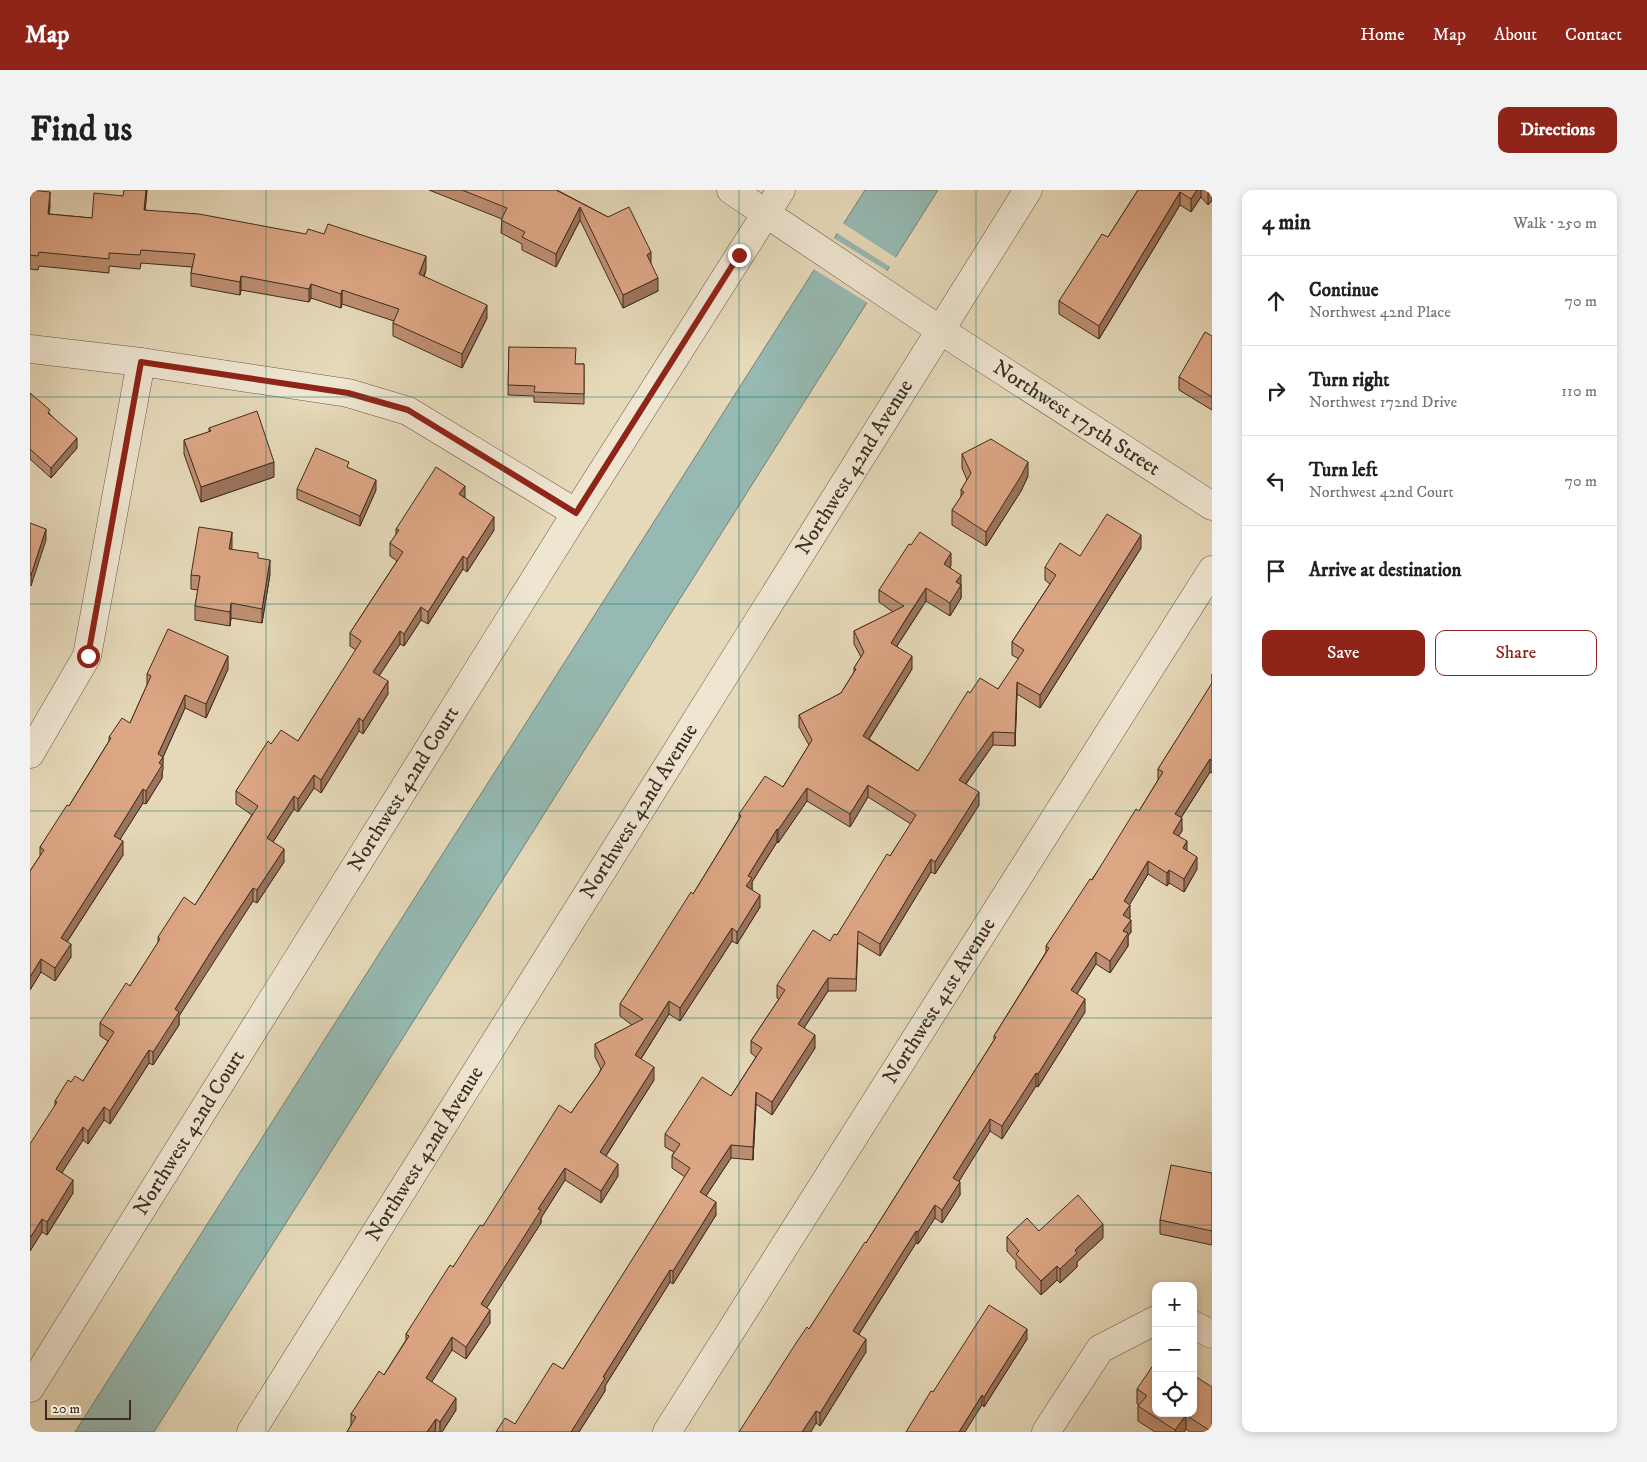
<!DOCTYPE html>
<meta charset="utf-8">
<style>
:root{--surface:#fff;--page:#f2f2f2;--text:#202124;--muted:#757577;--line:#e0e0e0;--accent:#8f2418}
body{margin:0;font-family:"IM FELL DW Pica",serif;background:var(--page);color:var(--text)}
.controls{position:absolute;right:15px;bottom:15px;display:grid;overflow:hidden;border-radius:10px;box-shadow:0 2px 8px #0003}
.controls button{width:45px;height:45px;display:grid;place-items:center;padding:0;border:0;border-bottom:1px solid var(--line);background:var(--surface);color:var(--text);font:25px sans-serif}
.scale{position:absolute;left:15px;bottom:12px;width:86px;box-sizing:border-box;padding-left:5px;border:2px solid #3e2c1f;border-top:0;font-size:14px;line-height:18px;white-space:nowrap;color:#3e2c1f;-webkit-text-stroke:4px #efe6d2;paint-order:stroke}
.stop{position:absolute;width:15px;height:15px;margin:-11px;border:4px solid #8f2418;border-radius:50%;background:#fff}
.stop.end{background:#8f2418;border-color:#fff;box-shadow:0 1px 5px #0008}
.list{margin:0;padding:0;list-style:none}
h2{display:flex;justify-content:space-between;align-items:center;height:65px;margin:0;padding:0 20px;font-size:21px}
h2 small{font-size:16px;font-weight:400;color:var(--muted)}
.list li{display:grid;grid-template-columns:32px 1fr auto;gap:15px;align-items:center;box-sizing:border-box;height:90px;padding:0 20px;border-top:1px solid var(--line)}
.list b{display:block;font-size:19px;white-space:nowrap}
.list p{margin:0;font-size:16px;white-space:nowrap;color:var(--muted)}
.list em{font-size:16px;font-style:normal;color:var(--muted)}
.actions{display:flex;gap:10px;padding:15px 20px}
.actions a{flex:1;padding:11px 0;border:1px solid var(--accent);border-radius:10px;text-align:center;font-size:18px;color:var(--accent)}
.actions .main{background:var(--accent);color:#fff}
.icon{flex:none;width:28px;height:28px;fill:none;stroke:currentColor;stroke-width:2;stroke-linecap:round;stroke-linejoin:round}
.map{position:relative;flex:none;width:1182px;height:1242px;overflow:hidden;border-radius:10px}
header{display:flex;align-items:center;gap:30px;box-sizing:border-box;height:70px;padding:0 25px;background:var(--accent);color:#fff}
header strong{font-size:24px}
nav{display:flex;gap:28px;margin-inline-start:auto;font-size:18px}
.intro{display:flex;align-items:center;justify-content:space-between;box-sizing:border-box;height:120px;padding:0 30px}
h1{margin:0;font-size:35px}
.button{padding:12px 22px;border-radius:10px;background:var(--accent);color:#fff;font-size:18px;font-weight:700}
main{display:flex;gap:30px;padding:0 30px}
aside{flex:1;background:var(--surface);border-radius:10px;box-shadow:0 2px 8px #0003}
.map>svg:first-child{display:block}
</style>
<header>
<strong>Map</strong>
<nav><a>Home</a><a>Map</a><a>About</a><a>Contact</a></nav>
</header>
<div class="intro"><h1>Find us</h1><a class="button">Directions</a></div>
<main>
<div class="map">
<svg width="1182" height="1242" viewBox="0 0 1182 1242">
<rect width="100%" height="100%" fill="#e6d9b9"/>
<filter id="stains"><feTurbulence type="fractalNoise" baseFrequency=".004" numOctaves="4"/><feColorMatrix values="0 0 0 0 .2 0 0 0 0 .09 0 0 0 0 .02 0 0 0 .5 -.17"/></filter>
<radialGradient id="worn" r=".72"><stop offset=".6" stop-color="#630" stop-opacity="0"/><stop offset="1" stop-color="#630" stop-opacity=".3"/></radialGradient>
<!-- water -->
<polygon fill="#96bab3" stroke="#738178" points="835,0 908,0 124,1242 45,1242"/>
<!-- pier -->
<g fill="#e6d9b9">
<polygon points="811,32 868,69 862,78 805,42"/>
<polygon points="802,47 859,82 839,114 782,78"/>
</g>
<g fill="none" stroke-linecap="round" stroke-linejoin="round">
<!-- minor casing -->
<g stroke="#685746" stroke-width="29">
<g id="minor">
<path id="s1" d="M701,0L910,140L1182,316"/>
<polyline points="0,159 111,172 318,203 378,221 546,323"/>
<polyline points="0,564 57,466 111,172"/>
<polyline points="1163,1135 1182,1144"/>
<path id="s2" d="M0,1198L546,323L751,0"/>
<path id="s3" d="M221,1242L998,0"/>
<path id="s4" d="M637,1242L1182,380"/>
<polyline points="1016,1242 1070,1159 1126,1130"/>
</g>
</g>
<!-- minor -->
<use href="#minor" stroke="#efe6d2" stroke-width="28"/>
</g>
<!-- wall -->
<g fill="#be8f72" stroke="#3e2c1f">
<polygon points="0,0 20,16 19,24 62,28 93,6 117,0 115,20 396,80 394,87 457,128 432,178 363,146 363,133 364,131 312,114 311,118 281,108 279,112 211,100 210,105 161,96 161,83 162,77 111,73 110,79 79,76 79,83 9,76 8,80 0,79"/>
<polygon points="399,0 527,0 578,27 621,74 628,101 593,118 550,30 526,77 492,60 492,54 471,43 472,29"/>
<polygon points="1108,0 1182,0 1182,11 1178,15 1171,7 1161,22 1150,15 1069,149 1029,124 1029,111 1078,47"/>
<polygon points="1182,146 1182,220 1149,200 1149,187"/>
<polygon points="479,157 545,174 554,174 554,214 504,212 504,206 478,205"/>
<polygon points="0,203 20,224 47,258 21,288 0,269"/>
<polygon points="179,238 244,287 171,312 154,264 154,250 179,242"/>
<polygon points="932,264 998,286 991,301 956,356 922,335 922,320 931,307 931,300 937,290 932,278"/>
<polygon points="319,278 346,300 330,336 267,309 267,299"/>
<polygon points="435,308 464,340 437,382 433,379 398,434 391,430 374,456 370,454 349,486 358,504 333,544 329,541 291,603 284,598 268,622 264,619 243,652 254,672 227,713 223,711 187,765 149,826 149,835 123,875 119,873 80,934 74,930 58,954 53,950 32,982 43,1003 17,1045 12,1042 0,1061 25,916 25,911 41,892 53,891 78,851 70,846 70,833 100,796 128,753 128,747 165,715 222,625 206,614 206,601 241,554 268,551 326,460 320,456 320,443 367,371 360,366 360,353 366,345 366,339"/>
<polygon points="202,357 201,359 228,368 240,384 232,433 201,428 200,436 165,430 165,416 168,400 161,399 161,385"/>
<polygon points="1111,358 1010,518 987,504 985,556 963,555 936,594 949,615 905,684 901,682 850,766 828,753 826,801 798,801 774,838 785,858 742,925 726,914 723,970 701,968 676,1006 686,1025 643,1094 640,1092 575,1196 575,1201 549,1242 466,1242 485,1234 533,1179 655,987 642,978 642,966 644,962 635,957 635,944 701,906 726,867 721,863 721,851 749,809 747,808 747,795 807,745 860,666 881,634 838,607 820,637 777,611 748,653 747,652 722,692 722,700 730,717 707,754 702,751 650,831 639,824 611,869 624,890 576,966 588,986 571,1013 535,990 511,1028 511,1033 456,1118 460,1133 436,1169 422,1160 401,1192 426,1220 412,1242 317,1242 321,1235 321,1224 354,1185 376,1150 376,1144 423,1077 453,1036 541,923 568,885 571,879 565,867 565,854 602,835 590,826 590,814 663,704 709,629 709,624 753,597 779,555 769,537 769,525 811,503 824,482 824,478 831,467 824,454 824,441 863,422 849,412 849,400 921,375 920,377 931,395 931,408 920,426 896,411 867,456 882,479 839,549 888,581 940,503 968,499 989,469 982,465 982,452 1020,394 1015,390 1015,377 1050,366"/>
<polygon points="198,479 176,528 155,518 133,567 132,588 116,614 113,613 90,649 93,665 37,752 41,767 25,791 11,782 0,800 0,681 10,666 10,657 39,616 79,551 79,547 100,533 117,495 117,484"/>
<polygon points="1182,484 1182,583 1180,582 1151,628 1152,641 1148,646 1167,679 1154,702 1139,693 1137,696 1118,684 1099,715 1100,728 1099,729 1101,742 1098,746 1098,756 1080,783 1066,774 1047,804 1055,822 1008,897 1006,896 972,949 960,941 929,991 930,1005 912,1033 905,1028 888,1054 886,1053 829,1144 836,1162 790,1236 786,1233 779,1139 836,1053 964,850 964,846 1016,762 1016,756 1109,621 1128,590 1128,579 1182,494"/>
<polygon points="1182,983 1182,1055 1130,1044 1130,1030"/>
<polygon points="1009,1041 1073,1048 1047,1072 1047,1077 1030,1093 1027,1090 1011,1105 986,1078 986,1071 977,1061 977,1047"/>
<polygon points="997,1149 954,1217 952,1215 903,1202"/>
<polygon points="1107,1199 1163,1223 1182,1242 1160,1242 1156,1239 1154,1242 1125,1242 1108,1231 1108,1216 1109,1215 1107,1214"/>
</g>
<!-- shaded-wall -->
<g fill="#9b745d" stroke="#3e2c1f">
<polygon points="116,0 117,0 114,34 114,20"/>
<polygon points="1167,0 1171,0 1171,7 1161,22 1161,9"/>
<polygon points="1181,0 1182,0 1182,11 1178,15 1178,2"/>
<polygon points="20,2 20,16 18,37 18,24"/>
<polygon points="1150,2 1150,15 1069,149 1069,136"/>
<polygon points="550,17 550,30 526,77 526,64"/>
<polygon points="621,62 621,76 617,65"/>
<polygon points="396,66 396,80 389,98 389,84"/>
<polygon points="211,86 211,100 210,105 210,92"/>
<polygon points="628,88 628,101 593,118 593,105"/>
<polygon points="281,94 281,108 279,112 279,99"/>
<polygon points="312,100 312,114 311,118 311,104"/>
<polygon points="457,115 457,128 432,178 432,164"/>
<polygon points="47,248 47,258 21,288 21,278"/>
<polygon points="244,272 244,287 171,312 171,297"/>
<polygon points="998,272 998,286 991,301 956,356 956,342"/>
<polygon points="346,290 346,300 330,336 330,326"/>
<polygon points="435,296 435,308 429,304"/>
<polygon points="464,327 464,340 437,382 437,369"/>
<polygon points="16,339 16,350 1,396 1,385"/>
<polygon points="202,342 202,357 199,373 199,359"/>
<polygon points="1111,345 1111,358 1010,518 1010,505"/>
<polygon points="921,363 921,375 914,386 914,374"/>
<polygon points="433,366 433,379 398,434 398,422"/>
<polygon points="240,370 240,384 232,433 232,419"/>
<polygon points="931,385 931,408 920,426 920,413 926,392"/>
<polygon points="896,398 896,411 861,465 861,453"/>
<polygon points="201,413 201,428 200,436 200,422"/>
<polygon points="391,417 391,430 374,456 374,444"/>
<polygon points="370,441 370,454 343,495 343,482"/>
<polygon points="198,466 198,479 176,528 176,514"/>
<polygon points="882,466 882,479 833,558 833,546"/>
<polygon points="358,491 358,504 333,544 333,531"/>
<polygon points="987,492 987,504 985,556 985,543"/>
<polygon points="155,505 155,518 133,567 133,580 132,582 132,588 116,614 116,601 128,564"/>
<polygon points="329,528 329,541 291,603 291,590"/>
<polygon points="963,542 963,555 929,603 929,590"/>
<polygon points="1180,569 1180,582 1145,637 1145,624"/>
<polygon points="284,585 284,598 268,622 268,609"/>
<polygon points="838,595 838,607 820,637 820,624"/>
<polygon points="777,598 777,611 748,653 748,640"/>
<polygon points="113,599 113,613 84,659 84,646"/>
<polygon points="949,602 949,615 905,684 905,672"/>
<polygon points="264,606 264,619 237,661 237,648"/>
<polygon points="1152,628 1152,641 1143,655 1143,643"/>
<polygon points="747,639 747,652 722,692 722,700 716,696 718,686"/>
<polygon points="93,651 93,665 31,761 31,748"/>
<polygon points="1157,651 1157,664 1153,658"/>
<polygon points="254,659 254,672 227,713 227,700"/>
<polygon points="1167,667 1167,679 1154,702 1154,689"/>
<polygon points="901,669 901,682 850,766 850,754"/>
<polygon points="1118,671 1118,684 1094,724 1094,711"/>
<polygon points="1139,680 1139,693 1137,696 1137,683"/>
<polygon points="223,698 223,711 149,826 149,835 123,875 123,862 145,819 187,752"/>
<polygon points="730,705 730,717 707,754 707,742"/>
<polygon points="1100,715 1100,728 1093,738 1093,725"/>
<polygon points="1101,730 1101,742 1098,746 1098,756 1080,783 1080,771 1093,741"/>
<polygon points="702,738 702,751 650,831 650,818"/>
<polygon points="41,754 41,767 25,791 25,778"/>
<polygon points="1066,762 1066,774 1041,813 1041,800"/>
<polygon points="11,769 11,782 0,800 0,787"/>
<polygon points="798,788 798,801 768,847 768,834"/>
<polygon points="1055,809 1055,822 1008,897 1008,884"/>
<polygon points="639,811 639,824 605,878 605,865"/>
<polygon points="785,845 785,858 742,925 742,912"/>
<polygon points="119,860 119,873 80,934 80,921"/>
<polygon points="624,877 624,890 570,975 570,962"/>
<polygon points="1006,883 1006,896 972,949 972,936"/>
<polygon points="726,902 726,914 723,970 723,957"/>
<polygon points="74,917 74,930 58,954 58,941"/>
<polygon points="960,929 960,941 923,1001 923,988"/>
<polygon points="53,937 53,950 26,992 26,979"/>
<polygon points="701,955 701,968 670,1015 670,1002"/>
<polygon points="588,974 588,986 571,1013 571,1001"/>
<polygon points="535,978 535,990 511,1028 511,1033 451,1127 451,1114 508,1019"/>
<polygon points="43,990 43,1003 17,1045 17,1032"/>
<polygon points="930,992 930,1005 912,1033 912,1020"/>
<polygon points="686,1012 686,1025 643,1094 643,1081"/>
<polygon points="905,1015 905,1028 888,1054 888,1042"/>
<polygon points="12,1029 12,1042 0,1061 0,1048"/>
<polygon points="1073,1034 1073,1048 1047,1072 1047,1077 1030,1093 1030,1079 1045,1060"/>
<polygon points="886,1041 886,1053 823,1153 823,1141"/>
<polygon points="1027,1076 1027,1090 1011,1105 1011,1091"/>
<polygon points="640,1080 640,1092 575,1196 575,1201 549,1242 541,1242 573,1187"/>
<polygon points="460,1120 460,1133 436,1169 436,1157"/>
<polygon points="997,1139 997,1149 954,1217 954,1207"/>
<polygon points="422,1147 422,1160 396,1201 396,1188"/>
<polygon points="836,1149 836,1162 790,1236 790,1223"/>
<polygon points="952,1205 952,1215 935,1242 929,1242"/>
<polygon points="426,1208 426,1220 412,1242 410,1242 410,1232"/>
<polygon points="786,1221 786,1233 781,1242 772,1242"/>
<polygon points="1156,1225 1156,1239 1154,1242 1145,1242 1145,1240"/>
<polygon points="406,1229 405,1242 397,1242"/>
</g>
<!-- building -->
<g fill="#dda685" stroke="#3e2c1f">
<polygon points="0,0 20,2 18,24 62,28 64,3 93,6 94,0 116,0 114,20 169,24 276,44 278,39 294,44 298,34 396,66 389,84 457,115 432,164 363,133 369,119 312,100 311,104 281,94 279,99 211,86 210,92 161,83 165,64 111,60 110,65 79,63 79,69 9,62 8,66 0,65"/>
<polygon points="432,0 526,0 578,27 599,17 621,62 617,65 628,88 593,105 550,17 526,64 492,47 495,42 471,30 477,18"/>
<polygon points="1108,0 1167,0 1161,9 1150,2 1069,136 1029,111 1072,44 1078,47"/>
<polygon points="1175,142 1182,146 1182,207 1149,187"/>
<polygon points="479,157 546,158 545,174 554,174 554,204 504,202 505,196 478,195"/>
<polygon points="0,203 20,220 18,223 47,248 21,278 0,259"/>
<polygon points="227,221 244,272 171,297 154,250 181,241 179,238"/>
<polygon points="961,249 998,272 991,286 956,342 922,320 934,302 931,300 941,283 932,264"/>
<polygon points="286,258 319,272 317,277 346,290 330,326 267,299"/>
<polygon points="406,277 435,296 429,304 464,327 437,369 433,366 398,422 391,417 374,444 370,441 343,482 358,491 333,531 329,528 291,590 284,585 268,609 264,606 237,648 254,659 227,700 223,698 187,752 145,819 149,822 123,862 119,860 80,921 74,917 58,941 53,937 26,979 43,990 17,1032 12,1029 0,1048 0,954 27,912 25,911 38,890 41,892 45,886 53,891 84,842 70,833 96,793 100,796 130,749 128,747 154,707 165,715 228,616 206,601 238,551 241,554 251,540 268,551 331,451 320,443 373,362 360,353 369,340 366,339"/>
<polygon points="1077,324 1111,345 1010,505 987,492 985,543 963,542 929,590 949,602 905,672 901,669 850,754 828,741 826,789 798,788 768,834 785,845 742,912 726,902 723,957 701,955 670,1002 686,1012 643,1081 640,1080 573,1187 575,1188 541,1242 466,1242 475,1228 485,1234 523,1173 533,1179 660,978 642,966 650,954 635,944 672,887 701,906 732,858 721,851 755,800 747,795 783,740 800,751 804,744 807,745 857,664 860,666 886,625 838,595 820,624 777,598 748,640 747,639 718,686 722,688 716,696 730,705 707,742 702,738 650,818 639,811 605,865 624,877 570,962 588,974 571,1001 535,978 508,1019 511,1020 451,1114 460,1120 436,1157 422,1147 396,1188 426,1208 410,1232 406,1229 397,1242 317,1242 326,1227 321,1224 349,1181 354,1185 379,1146 376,1144 420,1075 423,1077 450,1035 453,1036 529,915 541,923 568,885 575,873 565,854 613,829 590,814 661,702 663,704 711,626 709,624 735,586 753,597 782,550 769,525 811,503 826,479 824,478 834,462 824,441 874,416 849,400 879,354 881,355 890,342 921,363 914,374 931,385 926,392 931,395 920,413 896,398 881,421 861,453 882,466 833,546 888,581 938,501 940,503 950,488 968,499 994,460 982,452 1026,385 1015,377 1030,353 1050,366"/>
<polygon points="0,333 16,339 1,385 0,385"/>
<polygon points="169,337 202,342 199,359 228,363 228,368 240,370 232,419 201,413 200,422 165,416 170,386 161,385"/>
<polygon points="138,439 198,466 176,514 155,505 128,564 133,567 129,573 132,575 116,601 113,599 84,646 93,651 31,748 41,754 25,778 11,769 0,787 0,681 14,660 10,657 37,615 39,616 81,548 79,547 92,528 100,533 121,486 117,484"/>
<polygon points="1182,493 1182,571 1180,569 1145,624 1152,628 1143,643 1157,651 1153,658 1167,667 1154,689 1139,680 1137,683 1118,671 1094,711 1100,715 1093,725 1101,730 1093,741 1098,743 1080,771 1066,762 1041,800 1055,809 1008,884 1006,883 972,936 960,929 923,988 930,992 912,1020 905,1015 888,1042 886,1041 823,1141 836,1149 790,1223 786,1221 772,1242 709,1242 768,1150 777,1137 779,1139 835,1052 836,1053 966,847 964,846 1019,758 1016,756 1060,689 1062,690 1106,619 1109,621 1133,582 1128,579"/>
<polygon points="1141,975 1182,983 1182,1041 1130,1030"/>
<polygon points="1048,1005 1073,1034 1045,1060 1047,1063 1030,1079 1027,1076 1011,1091 986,1064 989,1061 977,1047 997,1028 1009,1041"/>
<polygon points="959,1115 997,1139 954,1207 952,1205 929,1242 876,1242 901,1201 903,1202"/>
<polygon points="1126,1171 1126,1223 1163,1223 1163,1185 1182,1197 1182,1242 1156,1225 1145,1240 1108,1216 1116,1207 1116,1205 1107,1199"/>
</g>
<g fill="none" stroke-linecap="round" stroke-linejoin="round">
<!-- route -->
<polyline stroke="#8f2418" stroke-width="6" points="58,466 111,172 318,203 378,220 546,323 709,65"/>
</g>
<!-- grid -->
<path fill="none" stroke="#0f766e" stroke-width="1" stroke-opacity="0.55" d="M236,0V1242M473,0V1242M709,0V1242M946,0V1242M0,207H1182M0,414H1182M0,621H1182M0,828H1182M0,1035H1182"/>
<g text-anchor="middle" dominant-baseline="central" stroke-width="5" stroke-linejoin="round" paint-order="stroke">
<!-- street labels -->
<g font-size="21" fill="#3e2c1f" stroke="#efe6d2">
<text stroke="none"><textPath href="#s1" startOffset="414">Northwest 175th Street</textPath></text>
<text stroke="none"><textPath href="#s3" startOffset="1138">Northwest 42nd Avenue</textPath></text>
<text stroke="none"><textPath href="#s2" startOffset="706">Northwest 42nd Court</textPath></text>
<text stroke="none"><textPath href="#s3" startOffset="732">Northwest 42nd Avenue</textPath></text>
<text stroke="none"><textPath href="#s4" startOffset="510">Northwest 41st Avenue</textPath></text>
<text stroke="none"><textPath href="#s2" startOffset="301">Northwest 42nd Court</textPath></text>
<text stroke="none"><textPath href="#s3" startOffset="328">Northwest 42nd Avenue</textPath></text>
</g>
</g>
<rect width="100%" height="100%" filter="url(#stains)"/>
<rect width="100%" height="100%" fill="url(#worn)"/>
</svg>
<div class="controls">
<button>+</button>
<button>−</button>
<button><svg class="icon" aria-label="locate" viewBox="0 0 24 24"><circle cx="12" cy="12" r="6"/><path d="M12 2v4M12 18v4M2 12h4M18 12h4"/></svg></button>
</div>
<div class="scale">20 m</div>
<div class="stop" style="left:58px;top:466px"></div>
<div class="stop end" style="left:709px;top:65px"></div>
</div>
<aside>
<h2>4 min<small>Walk · 250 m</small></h2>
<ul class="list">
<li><svg class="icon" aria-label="ahead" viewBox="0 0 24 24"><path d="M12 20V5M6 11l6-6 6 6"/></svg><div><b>Continue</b><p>Northwest 42nd Place</p></div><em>70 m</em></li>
<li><svg class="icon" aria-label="right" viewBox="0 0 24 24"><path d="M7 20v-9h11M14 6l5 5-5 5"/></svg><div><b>Turn right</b><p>Northwest 172nd Drive</p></div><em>110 m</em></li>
<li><svg class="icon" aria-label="left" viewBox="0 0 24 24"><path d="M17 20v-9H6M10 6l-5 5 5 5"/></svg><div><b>Turn left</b><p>Northwest 42nd Court</p></div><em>70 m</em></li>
<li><svg class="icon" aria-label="arrive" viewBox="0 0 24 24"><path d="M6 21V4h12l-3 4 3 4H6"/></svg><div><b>Arrive at destination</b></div></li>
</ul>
<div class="actions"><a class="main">Save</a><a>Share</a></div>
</aside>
</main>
